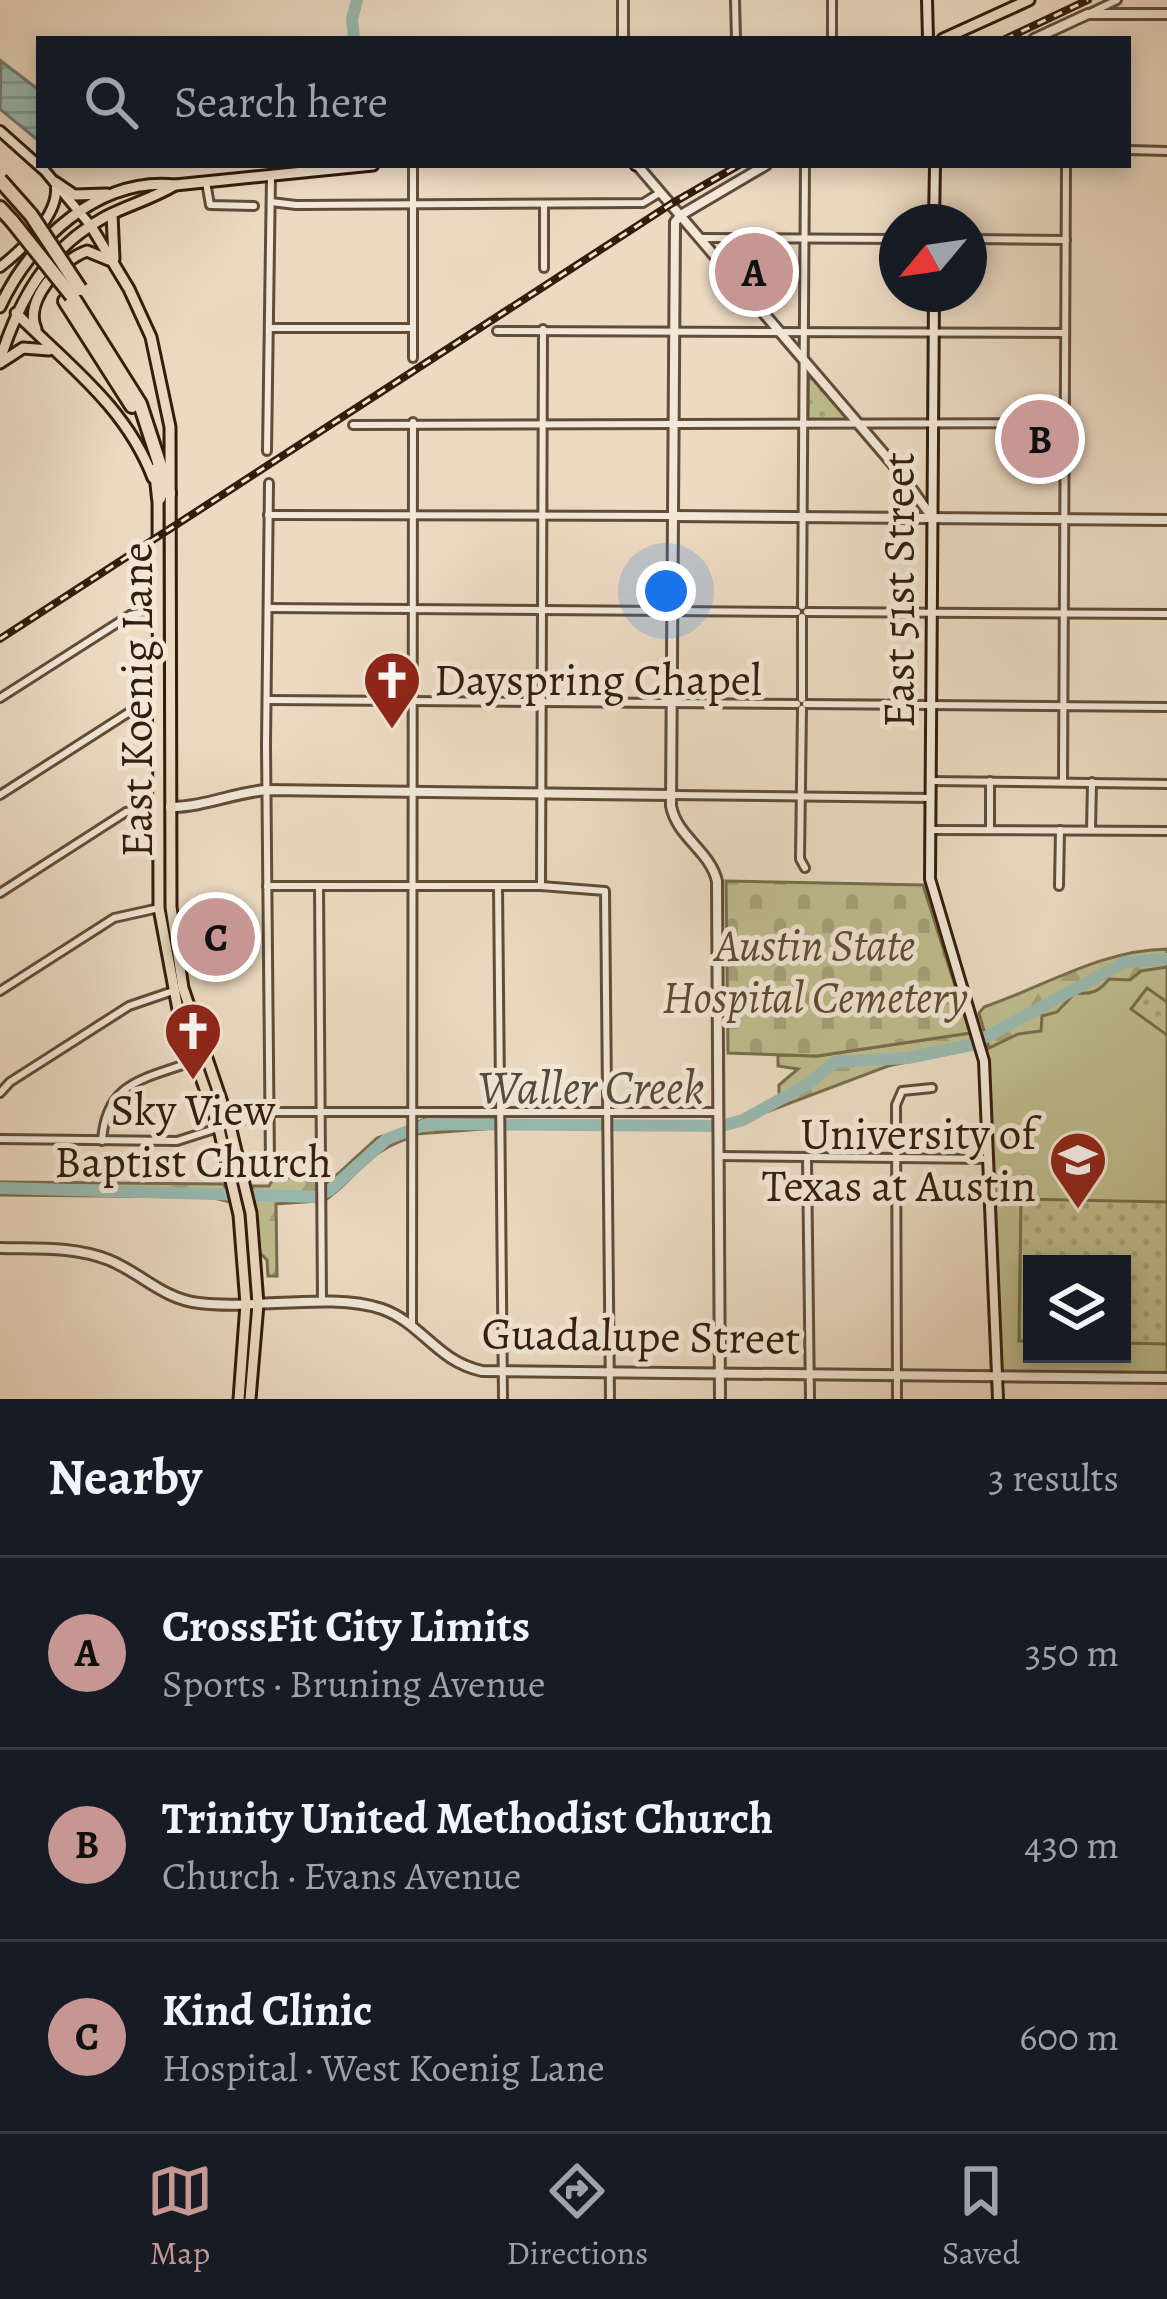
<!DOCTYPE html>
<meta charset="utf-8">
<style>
:root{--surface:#171b24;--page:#242831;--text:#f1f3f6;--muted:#9ea1a6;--line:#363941;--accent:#c59692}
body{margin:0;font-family:Alegreya,serif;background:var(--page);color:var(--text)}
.controls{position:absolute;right:36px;bottom:36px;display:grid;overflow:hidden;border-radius:0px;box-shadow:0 6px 18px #0003}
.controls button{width:108px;height:108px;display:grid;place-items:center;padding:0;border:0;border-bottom:3px solid var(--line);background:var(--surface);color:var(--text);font:60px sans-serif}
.compass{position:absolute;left:879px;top:204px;width:108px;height:108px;border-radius:50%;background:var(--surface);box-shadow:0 6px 18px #0003;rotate:241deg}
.you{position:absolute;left:666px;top:591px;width:42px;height:42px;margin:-30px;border:9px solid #fff;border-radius:50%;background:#1a73e8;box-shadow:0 0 0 18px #1a73e833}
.badge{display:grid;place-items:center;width:78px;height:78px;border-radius:50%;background:var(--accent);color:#111;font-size:39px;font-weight:700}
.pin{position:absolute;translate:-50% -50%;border:6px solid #fff;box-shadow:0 3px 12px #0006}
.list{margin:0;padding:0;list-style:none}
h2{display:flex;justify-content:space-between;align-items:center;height:156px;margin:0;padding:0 48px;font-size:51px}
h2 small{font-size:39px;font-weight:400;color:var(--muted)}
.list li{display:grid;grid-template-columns:78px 1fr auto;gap:36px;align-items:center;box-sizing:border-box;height:192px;padding:0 48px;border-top:3px solid var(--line)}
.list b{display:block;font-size:45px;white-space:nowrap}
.list p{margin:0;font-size:39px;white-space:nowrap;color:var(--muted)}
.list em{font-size:39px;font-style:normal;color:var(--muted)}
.icon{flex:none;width:66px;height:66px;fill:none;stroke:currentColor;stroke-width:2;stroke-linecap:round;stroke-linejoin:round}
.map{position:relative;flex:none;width:1167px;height:1399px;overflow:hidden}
.search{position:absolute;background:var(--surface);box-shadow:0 6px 18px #0003;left:36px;right:36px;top:36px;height:132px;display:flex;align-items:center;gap:30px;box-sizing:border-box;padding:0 42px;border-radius:0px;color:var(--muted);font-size:45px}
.sheet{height:732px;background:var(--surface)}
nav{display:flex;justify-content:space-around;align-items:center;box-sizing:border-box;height:168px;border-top:3px solid var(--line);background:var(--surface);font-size:33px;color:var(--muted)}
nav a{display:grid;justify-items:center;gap:6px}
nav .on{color:var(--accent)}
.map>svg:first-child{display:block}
</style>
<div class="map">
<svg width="1167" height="1399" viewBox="0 0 1167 1399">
<defs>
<pattern id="forest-firs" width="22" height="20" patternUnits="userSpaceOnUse" patternTransform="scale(3)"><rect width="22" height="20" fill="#bfbe8f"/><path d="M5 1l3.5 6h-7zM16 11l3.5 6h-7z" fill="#a5a37a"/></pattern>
<pattern id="cemetery-stones" width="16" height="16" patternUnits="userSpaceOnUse" patternTransform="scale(3)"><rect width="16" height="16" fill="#bfbe8f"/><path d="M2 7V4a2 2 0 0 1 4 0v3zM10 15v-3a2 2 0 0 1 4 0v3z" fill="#a5a37a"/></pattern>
<pattern id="park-dots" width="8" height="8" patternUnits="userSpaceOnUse" patternTransform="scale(3)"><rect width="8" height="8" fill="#bfbe8f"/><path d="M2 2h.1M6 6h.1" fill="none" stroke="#a5a37a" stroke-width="1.8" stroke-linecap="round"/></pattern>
<pattern id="water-rules" width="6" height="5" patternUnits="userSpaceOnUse" patternTransform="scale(3)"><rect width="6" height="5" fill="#99bbb2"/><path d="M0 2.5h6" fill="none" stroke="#84a098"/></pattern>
</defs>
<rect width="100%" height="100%" fill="#ecdbc3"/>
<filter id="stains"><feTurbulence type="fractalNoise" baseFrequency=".00167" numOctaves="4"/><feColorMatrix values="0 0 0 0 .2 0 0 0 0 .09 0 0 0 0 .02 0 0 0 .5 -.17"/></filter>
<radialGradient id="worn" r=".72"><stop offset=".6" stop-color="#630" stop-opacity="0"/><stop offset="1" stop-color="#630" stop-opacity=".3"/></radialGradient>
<!-- grass -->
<path fill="#bfbe8f" stroke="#796e4d" stroke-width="3" fill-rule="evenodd" d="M1167,959V1378L997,1374L985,1070L976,1033L991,1034L1107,970ZM1032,1264H1122V1354H1032Z"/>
<!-- forest -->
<g fill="url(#forest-firs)" stroke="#796e4d" stroke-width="3">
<path d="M1167,949V967L1141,971L1130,980L1109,979C1100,991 1091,995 1075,993L1057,1012L1042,1016L1041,1031L1018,1034L989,1048L979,1013L984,1007C1046,986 1101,950 1167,949Z"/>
<polygon points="970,1033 973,1048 888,1066 729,1126 729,1122 744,1119 779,1099 779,1085 798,1069 778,1066 778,1055 817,1056"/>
<polygon points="427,1118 495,1118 495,1128 418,1134 418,1122"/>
<path d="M406,1128V1139C365,1154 360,1174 328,1198V1183L377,1138Z"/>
<polygon points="317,1175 316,1201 276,1204 277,1276 268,1276 267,1260 260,1253 252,1186 269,1186 273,1179"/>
<polygon points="0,1182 224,1184 230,1202 210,1197 0,1195"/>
</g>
<!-- cemetery -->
<polygon fill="url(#cemetery-stones)" stroke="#796e4d" stroke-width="3" points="726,881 923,885 970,1033 817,1056 728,1053"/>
<!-- park -->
<g fill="url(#park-dots)" stroke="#796e4d" stroke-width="3">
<polygon points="812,378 846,417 845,420 808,419 808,379"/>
<polygon points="1147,988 1167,1002 1167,1035 1131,1009"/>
<polygon points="1021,1199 1167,1202 1167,1344 1122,1343 1122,1264 1032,1264 1032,1341 1019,1341"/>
</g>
<!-- water -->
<polygon fill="url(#water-rules)" stroke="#707c6f" stroke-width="3" points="1,61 39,90 39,141 0,109"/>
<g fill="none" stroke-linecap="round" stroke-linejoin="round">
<!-- river -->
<g stroke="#99bbb2" stroke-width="12">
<polyline points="354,39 352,19 357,0"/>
<polyline points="0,1188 317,1197 330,1190 387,1139 427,1124 722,1126 743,1120 808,1084 835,1062 908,1058 971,1045 1125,962 1167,959"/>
</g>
<!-- minor casing -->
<g stroke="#614c39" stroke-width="12">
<g id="minor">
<polyline points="735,0 736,39"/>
<polyline points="832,0 832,39"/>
<polyline points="1088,14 1117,0"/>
<polyline points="1128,150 1167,151"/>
<polyline points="206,182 210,205 254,206"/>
<polyline points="271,202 296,205 643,203 661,192"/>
<polyline points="700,238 897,239"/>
<polyline points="969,239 1066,240"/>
<polyline points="544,268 544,204"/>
<polyline points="270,328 412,328"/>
<polyline points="497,331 1065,333"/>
<polyline points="413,358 413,165"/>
<polyline points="353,425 1063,423"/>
<polyline points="267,451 271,176"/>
<polyline points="269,483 266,745 270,1166"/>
<polyline points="268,515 672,516"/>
<polyline points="802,606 805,165"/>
<polyline points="268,608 797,612"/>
<polyline points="807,612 1167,614"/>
<polyline points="0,698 130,615 159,609"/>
<polyline points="802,699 802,617"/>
<polyline points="267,700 797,704"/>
<polyline points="806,704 1167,707"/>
<polyline points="802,709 800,859 805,868"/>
<polyline points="931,781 1167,784"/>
<polyline points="1063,782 1066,165"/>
<polyline points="0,795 131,711 158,708"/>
<polyline points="671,795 931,798"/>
<polyline points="990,829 990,781"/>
<polyline points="931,830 1167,831"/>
<polyline points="1091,830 1092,782"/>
<polyline points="267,886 541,886 605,891 610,1399"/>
<polyline points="319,886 322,1302"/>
<polyline points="498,886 503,1399"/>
<polyline points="541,886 543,329"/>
<polyline points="1059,886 1060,830"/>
<polyline points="0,893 126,812 158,807"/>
<polyline points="0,991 114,918 159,908"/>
<polyline points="0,1093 10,1082 129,1006 173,991"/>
<polyline points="0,1139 177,1141 268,1112 719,1112"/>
<path d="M102,1141C106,1081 145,1079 194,1061"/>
<polyline points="719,1156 987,1159"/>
<polyline points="807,1159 810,1399"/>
<polyline points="412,1325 413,422"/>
<polyline points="897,1399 896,1105 902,1091 932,1088"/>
</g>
</g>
<!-- tertiary casing -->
<g stroke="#614c39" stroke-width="14">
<g id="tertiary">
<polyline points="623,0 623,39"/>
<polyline points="1034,39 1088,14 1167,14"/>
<polyline points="637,165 897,469 932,517"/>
<path d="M681,215L675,222L671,806C677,837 710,851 717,881L720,1399"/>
<polyline points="681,215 766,165"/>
<polyline points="673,516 1167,520"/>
<path d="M170,807C204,807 233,793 266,790L671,795"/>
<path d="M0,1248C36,1249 74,1246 109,1260C141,1273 163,1299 199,1303C254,1310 332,1292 382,1309C422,1323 436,1361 482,1371L1167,1378"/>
</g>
</g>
<!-- secondary casing -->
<g stroke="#331d0b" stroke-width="14">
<g id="secondary">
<polyline points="927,0 928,39"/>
<polyline points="0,131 45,171 91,226"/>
<polyline points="934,222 935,165"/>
<path d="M0,267C22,250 58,216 56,188"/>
<polyline points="934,294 930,879 984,1061 998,1399"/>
</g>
</g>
<!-- primary casing -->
<g stroke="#331d0b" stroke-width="15">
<g id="primary">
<polyline points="943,39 1029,0"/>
<polyline points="636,165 638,165"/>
<polyline points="55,182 74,195 107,194"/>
<polyline points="112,214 114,259"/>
<polyline points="91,226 129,289 151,337 170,427 171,907 183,988 230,1126 251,1213 258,1304 250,1399"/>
<path d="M0,307C30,241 98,177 175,185L373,165"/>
<path d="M16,313C68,365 126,407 153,478"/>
<path d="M36,329C23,301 61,260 87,251L109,260"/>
<path d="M0,360C19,300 47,248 105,217C128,205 152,199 175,185"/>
<polyline points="0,363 23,348 49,350"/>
<polyline points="158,494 159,908 179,1015 219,1129 239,1215 246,1304 239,1399"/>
</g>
</g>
<!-- motorway casing -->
<g stroke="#331d0b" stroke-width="18">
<g id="motorway">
<polyline points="0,208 12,221"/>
<polyline points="72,296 140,404 169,493"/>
<polyline points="65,301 132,406"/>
<polyline points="156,470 159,498"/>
</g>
</g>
<!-- minor -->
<use href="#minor" stroke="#f3e8d8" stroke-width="6"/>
<!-- tertiary -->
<use href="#tertiary" stroke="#f3e8d8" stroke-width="8"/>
<!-- secondary -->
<use href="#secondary" stroke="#f3e8d8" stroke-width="8"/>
<!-- primary -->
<use href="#primary" stroke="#ecdbc3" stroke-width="9"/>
<!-- motorway -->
<use href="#motorway" stroke="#ecdbc3" stroke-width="12"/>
<!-- rail casing -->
<g stroke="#331d0b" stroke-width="8">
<g id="rail">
<polyline points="1005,39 1088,0"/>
<polyline points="0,639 671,204 739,165"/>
</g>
</g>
<!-- rail -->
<use href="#rail" stroke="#f3e8d8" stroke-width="3" stroke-dasharray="9" stroke-linecap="butt"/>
<!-- motorway-bridge casing -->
<g stroke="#331d0b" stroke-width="18" stroke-linecap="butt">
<g id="motorway-bridge">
<polyline points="0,180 31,215 80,289"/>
<polyline points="12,221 72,296"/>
</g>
</g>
<!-- motorway-bridge -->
<use href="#motorway-bridge" stroke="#ecdbc3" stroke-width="12"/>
</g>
<!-- icons -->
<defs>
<g id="church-pin" transform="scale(3)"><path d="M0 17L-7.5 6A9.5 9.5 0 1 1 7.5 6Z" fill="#8f2418" stroke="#f3e8d8"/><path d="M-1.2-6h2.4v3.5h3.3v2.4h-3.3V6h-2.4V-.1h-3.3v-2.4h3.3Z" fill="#fff"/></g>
<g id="university-pin" transform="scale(3)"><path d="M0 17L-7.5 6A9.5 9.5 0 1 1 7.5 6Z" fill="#8f2418" stroke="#f3e8d8"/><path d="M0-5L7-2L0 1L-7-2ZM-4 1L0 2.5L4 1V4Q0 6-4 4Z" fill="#fff"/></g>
</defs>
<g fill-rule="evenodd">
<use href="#church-pin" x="392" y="680"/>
<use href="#church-pin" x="193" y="1031"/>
<use href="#university-pin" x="1078" y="1160"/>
</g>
<g text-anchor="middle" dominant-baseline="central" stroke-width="10" stroke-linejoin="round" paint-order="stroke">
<!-- street labels -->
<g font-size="45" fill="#331d0b" stroke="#f3e8d8">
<text transform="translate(899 590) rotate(-90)">East 51st Street</text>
<text transform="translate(137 700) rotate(-90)">East Koenig Lane</text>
<text transform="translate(641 1336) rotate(1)">Guadalupe Street</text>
</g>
<!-- poi labels -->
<g font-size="45" fill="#331d0b" stroke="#f3e8d8" text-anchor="start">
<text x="434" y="680">Dayspring Chapel</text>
<text x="193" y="1110" text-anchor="middle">Sky View<tspan x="193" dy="52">Baptist Church</tspan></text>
<text x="1036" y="1134" text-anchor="end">University of<tspan x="1036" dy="52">Texas at Austin</tspan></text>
</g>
<!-- park labels -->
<g font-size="45" font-style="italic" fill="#5d4d33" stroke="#f3e8d8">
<text x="815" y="945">Austin State<tspan x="815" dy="52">Hospital Cemetery</tspan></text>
</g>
<!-- water labels -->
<g font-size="48" font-style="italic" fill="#524c3d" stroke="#f3e8d8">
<text x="591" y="1087">Waller Creek</text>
</g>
</g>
<rect width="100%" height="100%" filter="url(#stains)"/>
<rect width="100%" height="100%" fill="url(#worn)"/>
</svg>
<div class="controls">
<button><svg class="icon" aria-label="layers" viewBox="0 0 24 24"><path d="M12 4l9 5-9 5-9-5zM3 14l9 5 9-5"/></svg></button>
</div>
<svg class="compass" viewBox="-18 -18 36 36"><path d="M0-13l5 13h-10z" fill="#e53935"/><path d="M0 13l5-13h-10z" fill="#9ea1a6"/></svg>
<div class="you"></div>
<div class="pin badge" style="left:754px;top:272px">A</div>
<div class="pin badge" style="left:1040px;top:439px">B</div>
<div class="pin badge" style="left:216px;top:937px">C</div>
<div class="search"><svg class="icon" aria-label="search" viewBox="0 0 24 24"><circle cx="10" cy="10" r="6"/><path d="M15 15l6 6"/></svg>Search here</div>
</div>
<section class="sheet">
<h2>Nearby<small>3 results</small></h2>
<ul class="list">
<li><span class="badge">A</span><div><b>CrossFit City Limits</b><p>Sports · Bruning Avenue</p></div><em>350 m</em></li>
<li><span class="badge">B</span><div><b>Trinity United Methodist Church</b><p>Church · Evans Avenue</p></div><em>430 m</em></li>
<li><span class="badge">C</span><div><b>Kind Clinic</b><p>Hospital · West Koenig Lane</p></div><em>600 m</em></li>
</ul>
</section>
<nav>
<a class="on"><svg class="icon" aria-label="map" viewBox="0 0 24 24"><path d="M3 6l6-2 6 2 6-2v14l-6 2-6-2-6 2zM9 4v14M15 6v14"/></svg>Map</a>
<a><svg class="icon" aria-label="directions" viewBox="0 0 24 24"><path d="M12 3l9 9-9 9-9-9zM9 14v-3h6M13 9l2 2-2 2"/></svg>Directions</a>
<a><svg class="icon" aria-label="saved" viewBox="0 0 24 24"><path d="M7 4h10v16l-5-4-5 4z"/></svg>Saved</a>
</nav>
